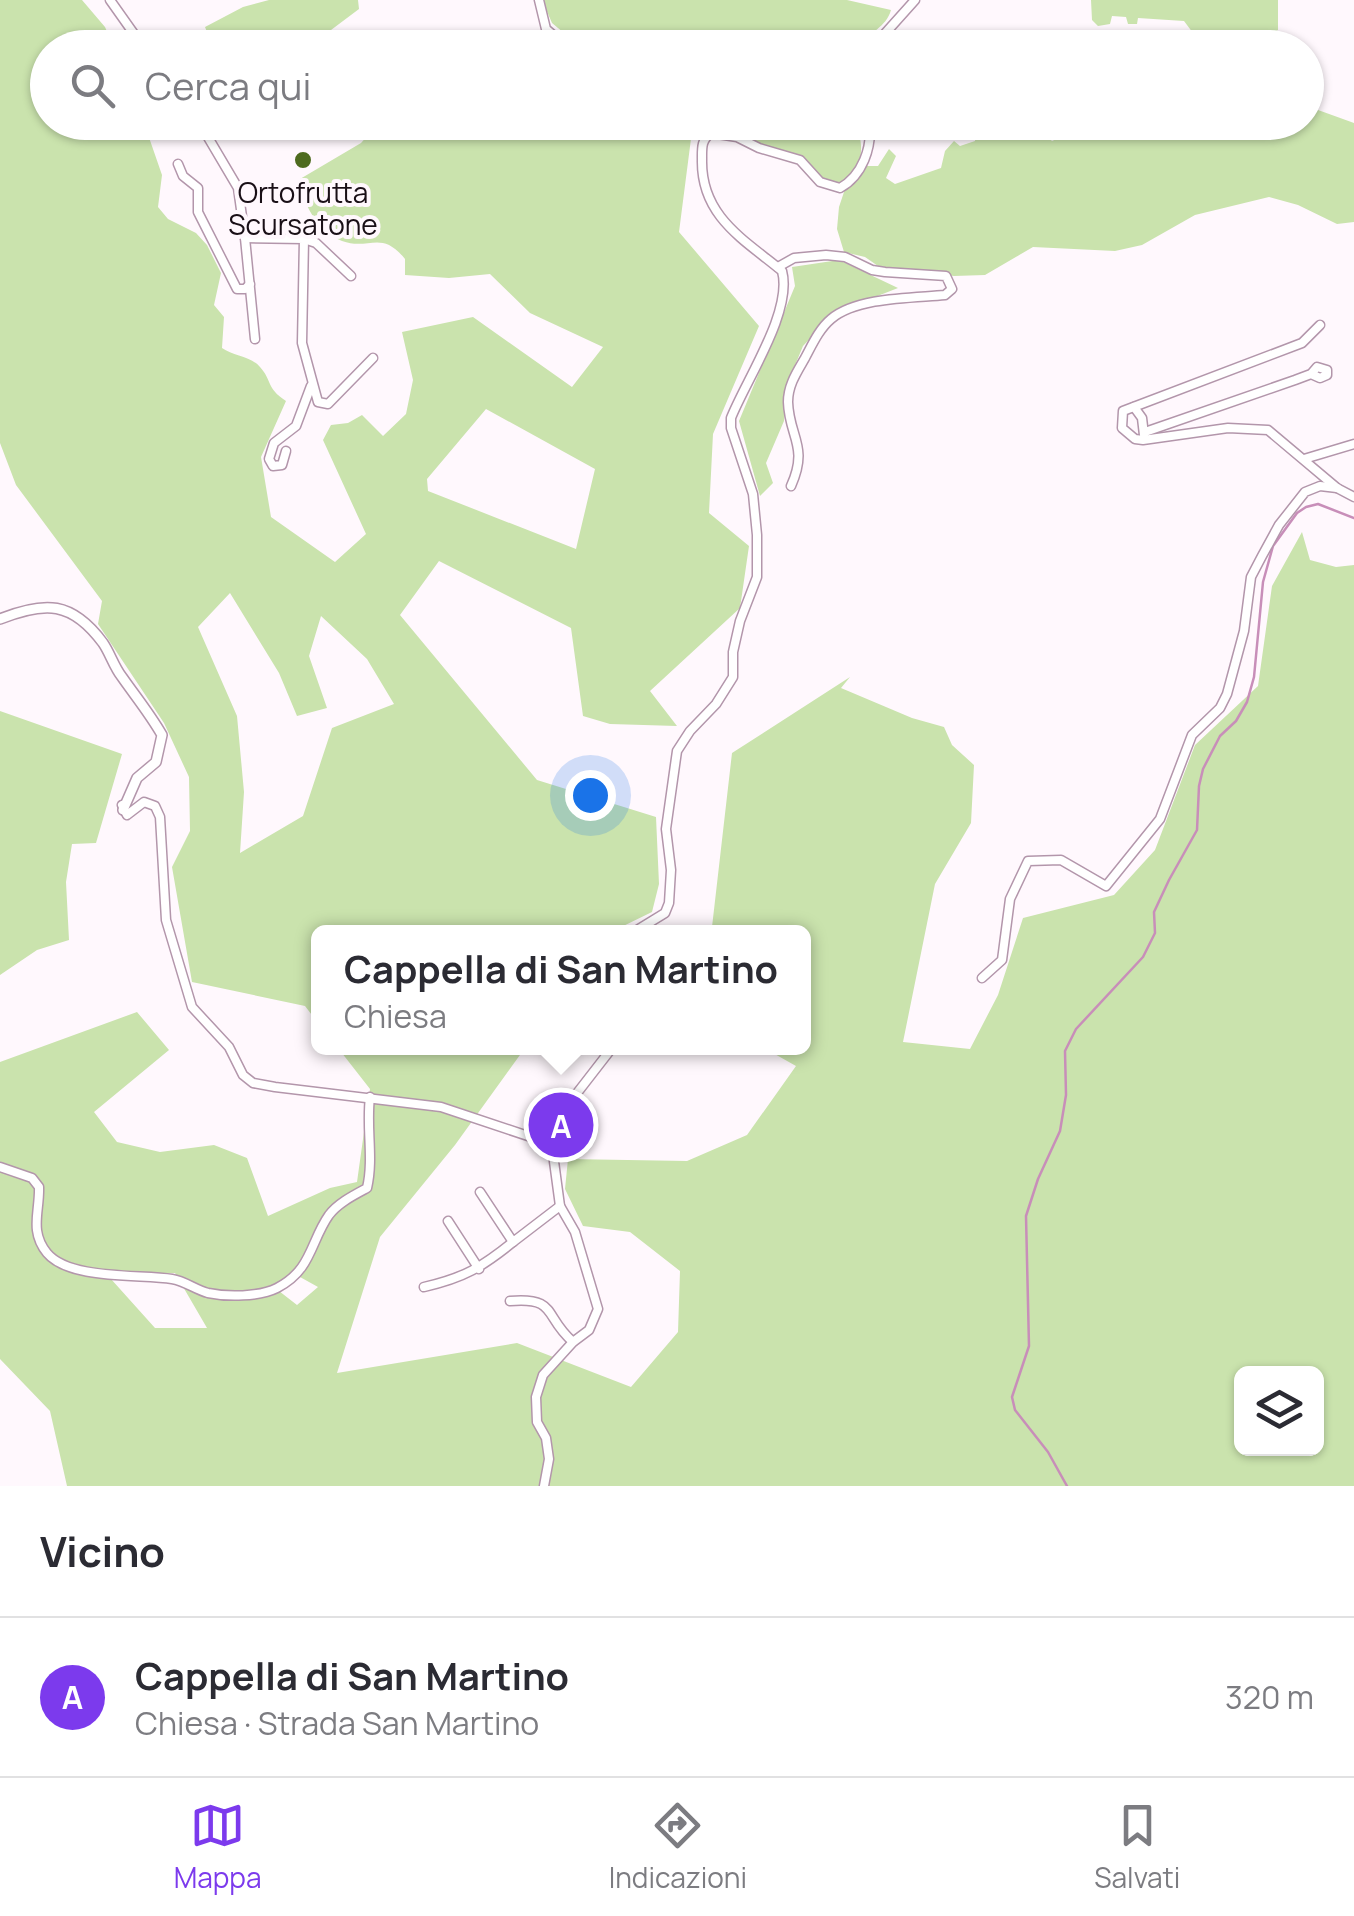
<!DOCTYPE html>
<html lang="it">
<meta charset="utf-8">
<style>
:root{--surface:#fff;--page:#f7f7f7;--text:#2b2b33;--muted:#7c7c81;--line:#e1e1e2;--accent:#7c3aed}
body{margin:0;font-family:Manrope,sans-serif;background:var(--page);color:var(--text)}
.controls{position:absolute;right:30px;bottom:30px;display:grid;overflow:hidden;border-radius:15px;box-shadow:0 2px 8px #0004}
.controls button{width:90px;height:90px;display:grid;place-items:center;padding:0;border:0;border-bottom:2px solid var(--line);background:var(--surface);color:var(--text);font:50px sans-serif}
.you{position:absolute;left:590px;top:795px;width:35px;height:35px;margin:-25px;border:8px solid #fff;border-radius:50%;background:#1a73e8;box-shadow:0 0 0 15px #1a73e833}
.badge{display:grid;place-items:center;width:65px;height:65px;border-radius:50%;background:var(--accent);color:#fff;font-size:32px;font-weight:700}
.pin{position:absolute;translate:-50% -50%;border:5px solid #fff;box-shadow:0 2px 10px #0006}
.popup{position:absolute;left:311px;top:925px;width:500px;height:130px;box-sizing:border-box;display:grid;place-content:center;border-radius:15px;background:var(--surface);filter:drop-shadow(0 2px 8px #0005);font-size:32px;white-space:nowrap;color:var(--muted)}
.popup b{font-size:38px;color:var(--text)}
.popup::after{content:'';position:absolute;left:50%;top:100%;margin-left:-20px;border:20px solid transparent;border-top-color:var(--surface)}
.list{margin:0;padding:0;list-style:none}
h2{display:flex;justify-content:space-between;align-items:center;height:130px;margin:0;padding:0 40px;font-size:42px}
h2 small{font-size:32px;font-weight:400;color:var(--muted)}
.list li{display:grid;grid-template-columns:65px 1fr auto;gap:30px;align-items:center;box-sizing:border-box;height:160px;padding:0 40px;border-top:2px solid var(--line)}
.list b{display:block;font-size:38px;white-space:nowrap}
.list p{margin:0;font-size:32px;white-space:nowrap;color:var(--muted)}
.list em{font-size:32px;font-style:normal;color:var(--muted)}
.icon{flex:none;width:55px;height:55px;fill:none;stroke:currentColor;stroke-width:2;stroke-linecap:round;stroke-linejoin:round}
.map{position:relative;flex:none;width:1354px;height:1486px;overflow:hidden}
.search{position:absolute;background:var(--surface);box-shadow:0 2px 8px #0004;left:30px;right:30px;top:30px;height:110px;display:flex;align-items:center;gap:25px;box-sizing:border-box;padding:0 35px;border-radius:55px;color:var(--muted);font-size:38px}
.sheet{height:290px;background:var(--surface)}
nav{display:flex;justify-content:space-around;align-items:center;box-sizing:border-box;height:140px;border-top:2px solid var(--line);background:var(--surface);font-size:28px;color:var(--muted)}
nav a{display:grid;justify-items:center;gap:5px}
nav .on{color:var(--accent)}
.map>svg:first-child{display:block}
</style>
<div class="map">
<svg width="1354" height="1486" viewBox="0 0 1354 1486">
<rect width="100%" height="100%" fill="#fff8fd"/>
<!-- green -->
<g fill="#cae3ad" fill-rule="evenodd">
<path d="M0,0H82L105,27L114,47L48,48V122L144,123L162,175L158,207L168,219L196,233L207,245L221,273L214,305L224,317L222,348C233,356 251,356 260,367C272,380 266,388 286,401L261,457L271,517L335,562L366,534L323,440L331,425L348,423L362,415L383,436L406,414L413,380L402,332L473,317L572,387L603,347L530,313L490,274L449,278L405,275V259C381,229 369,251 342,241C318,232 301,202 300,179L361,143L379,123L675,122L692,131L679,232L759,326L713,434L709,513L749,546L740,608L650,691L677,726L610,724L583,716L571,628L439,561L400,615L537,780L656,817L659,884L652,912L611,932H318V1023L305,1006L192,982L172,867L190,831L189,777L164,723L98,624L102,601L16,485L0,443ZM486,409L595,469L576,549L428,491L427,479ZM230,593L279,673L297,716L327,708L309,656L321,616L367,659L394,704L332,728L303,816L240,853L244,792L237,716L198,627Z"/>
<polygon points="269,0 358,0 359,9 331,30 308,36 308,47 213,47 205,27 243,7"/>
<path d="M542,0H847L891,10C886,28 869,31 862,47L582,48L552,23Z"/>
<path d="M1091,0H1278V30C1263,37 1250,35 1236,43L1235,47H1213L1212,38L1207,33L1196,37L1184,21L1138,18L1137,24H1128L1126,17L1112,16L1110,24L1098,26L1092,20Z"/>
<polygon points="1307,106 1354,123 1354,222 1337,224 1298,205 1269,197 1195,215 1142,245 1115,251 1033,247 985,275 954,276 878,266 865,257 844,252 837,229 839,207 845,189 865,166 878,166 889,149 896,156 886,178 895,184 941,168 945,151 954,141 960,146 975,141 977,125 980,123 1034,123 1052,141 1061,137 1068,123 1306,122"/>
<polygon points="241,123 241,122 275,123 265,136 236,140"/>
<path d="M707,123H852L866,126L867,134L860,138C864,160 857,170 842,185L826,183L807,160L760,145L740,133Z"/>
<polygon points="839,260 898,288 834,313 803,346 786,387 784,421 766,463 773,483 760,496 739,421 795,286 792,267"/>
<path d="M1302,532L1310,560L1336,567L1354,565V1486H67L50,1411L0,1359V1062L137,1012L169,1050L94,1112L117,1142L160,1152L214,1145L247,1158L268,1216L330,1188L357,1182L370,1089L338,1048H525L455,1145L380,1237L337,1373L517,1343L631,1387L678,1332L680,1271L630,1232L583,1226L565,1189L568,1159L687,1161L747,1135L796,1066L764,1048H804V932H714L712,927L732,753L850,677L841,688L912,718L944,727L952,745L974,765L971,823L935,884L903,1042L970,1049L998,995L1023,918L1114,895L1155,850L1195,745L1258,686L1272,586ZM62,1266L132,1275L175,1273L207,1328H155L111,1279ZM291,1272L318,1287L297,1305L279,1291ZM1242,1374H1316V1448H1242Z"/>
<polygon points="0,711 122,754 96,843 72,844 66,882 69,940 37,950 0,975"/>
</g>
<g fill="none" stroke-linecap="round" stroke-linejoin="round">
<!-- stream -->
<polyline stroke="#c88eb9" stroke-width="2.5" points="1067,1486 1048,1452 1015,1410 1012,1397 1029,1346 1026,1216 1038,1179 1060,1131 1066,1095 1065,1051 1076,1029 1143,957 1155,933 1154,912 1169,880 1197,830 1199,786 1203,769 1220,736 1236,721 1247,702 1254,677 1263,582 1273,546 1297,513 1306,507 1318,504 1354,518"/>
<!-- minor casing -->
<g stroke="#b396ab" stroke-width="11">
<g id="minor">
<polyline points="110,0 144,48"/>
<polyline points="539,0 546,29 568,48"/>
<polyline points="872,48 915,0"/>
<polyline points="199,122 238,188 245,238 304,239 302,343 318,402 328,404 373,358"/>
<polyline points="692,122 708,134"/>
<polyline points="178,164 183,176 198,188 198,212 237,289 245,289 250,284"/>
<polyline points="245,238 255,339"/>
<polyline points="304,239 316,243 351,276"/>
<path d="M778,267L794,258L826,255L845,257L872,270L885,272L946,276L952,289L945,295C913,298 857,297 831,319C819,329 812,345 805,358C797,372 788,385 788,402C789,437 809,446 791,486"/>
<polyline points="1320,325 1302,343 1123,411 1122,428 1135,439 1143,440 1228,428 1268,430 1337,488 1354,497"/>
<polyline points="1134,407 1142,418 1144,435"/>
<polyline points="1145,432 1295,380 1311,374 1317,367 1327,370 1327,375 1320,378 1311,374"/>
<polyline points="286,451 282,465 273,466 269,459 274,443 296,426 311,386"/>
<polyline points="1304,459 1354,444"/>
<polyline points="122,805 127,815 144,802 155,806 160,817 166,920 192,1007 229,1047 243,1075 253,1083 275,1087 441,1107 540,1140 553,1154 560,1206 575,1232 598,1309 589,1330 573,1342 543,1375 536,1397 537,1422 546,1438 549,1459 544,1486"/>
<path d="M634,932L665,913L669,903L671,870L666,829L677,751L690,731L716,704L733,677V652L740,621L757,577V535L753,494L731,428V418C746,380 793,311 782,271C745,240 701,217 702,160C702,148 701,140 711,133L737,137L759,148L800,160L820,182L840,188C862,176 873,147 869,122"/>
<polyline points="982,978 1002,960 1010,899 1028,861 1061,860 1106,886 1160,819 1192,735 1220,708 1227,694 1244,631 1251,577 1262,556 1279,525 1305,492 1320,486 1337,488"/>
<polyline points="540,1140 547,1117 574,1097 612,1048"/>
<path d="M0,1167L32,1178L39,1187C40,1211 29,1231 47,1253C69,1280 141,1274 172,1279C185,1281 196,1290 208,1293C227,1297 259,1297 277,1288C312,1270 310,1242 329,1215C338,1203 354,1195 367,1188C374,1158 366,1128 370,1097"/>
<polyline points="480,1192 513,1242 560,1206"/>
<polyline points="448,1221 479,1269"/>
<path d="M424,1287C464,1278 482,1267 513,1242"/>
<path d="M510,1301C558,1297 543,1316 573,1342"/>
</g>
</g>
<!-- tertiary casing -->
<g stroke="#b396ab" stroke-width="12">
<path id="tertiary" d="M0,619C45,601 72,601 103,643C110,653 114,667 122,677C136,697 150,714 162,735L156,762L137,778L123,810"/>
</g>
<!-- minor -->
<use href="#minor" stroke="#fff" stroke-width="8"/>
<!-- tertiary -->
<use href="#tertiary" stroke="#fff" stroke-width="9"/>
</g>
<!-- markers -->
<circle fill="#4e6b1f" stroke="#fff8fd" stroke-width="4" cx="303" cy="160" r="10"/>
<g text-anchor="middle" dominant-baseline="central" stroke-width="8" stroke-linejoin="round" paint-order="stroke">
<!-- poi labels -->
<g font-size="28" fill="#190f16" stroke="#fff8fd">
<text x="303" y="192">Ortofrutta<tspan x="303" dy="32">Scursatone</tspan></text>
</g>
</g>
</svg>
<div class="controls">
<button><svg class="icon" aria-label="layers" viewBox="0 0 24 24"><path d="M12 4l9 5-9 5-9-5zM3 14l9 5 9-5"/></svg></button>
</div>
<div class="you"></div>
<div class="pin badge" style="left:561px;top:1125px">A</div>
<div class="popup"><b>Cappella di San Martino</b>Chiesa</div>
<div class="search"><svg class="icon" aria-label="search" viewBox="0 0 24 24"><circle cx="10" cy="10" r="6"/><path d="M15 15l6 6"/></svg>Cerca qui</div>
</div>
<section class="sheet">
<h2>Vicino<small></small></h2>
<ul class="list">
<li><span class="badge">A</span><div><b>Cappella di San Martino</b><p>Chiesa · Strada San Martino</p></div><em>320 m</em></li>
</ul>
</section>
<nav>
<a class="on"><svg class="icon" aria-label="map" viewBox="0 0 24 24"><path d="M3 6l6-2 6 2 6-2v14l-6 2-6-2-6 2zM9 4v14M15 6v14"/></svg>Mappa</a>
<a><svg class="icon" aria-label="directions" viewBox="0 0 24 24"><path d="M12 3l9 9-9 9-9-9zM9 14v-3h6M13 9l2 2-2 2"/></svg>Indicazioni</a>
<a><svg class="icon" aria-label="saved" viewBox="0 0 24 24"><path d="M7 4h10v16l-5-4-5 4z"/></svg>Salvati</a>
</nav>
